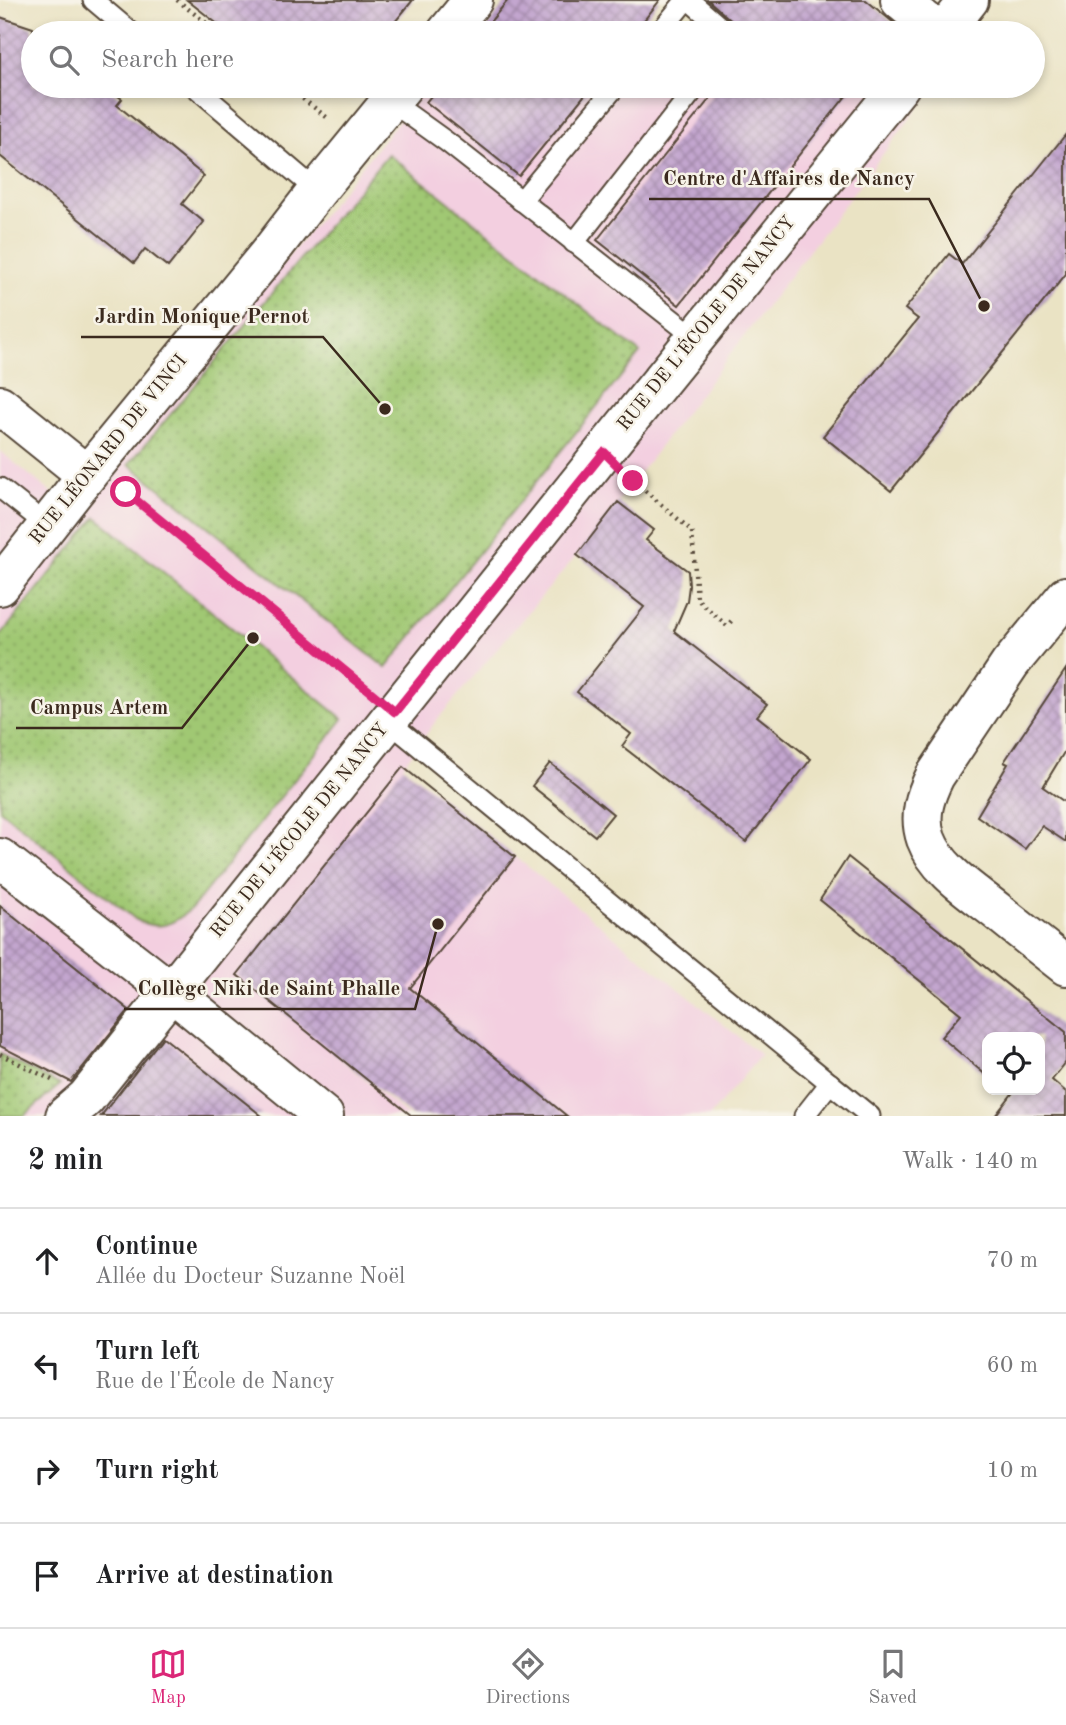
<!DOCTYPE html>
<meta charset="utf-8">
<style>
:root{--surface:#fff;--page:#f6f6f6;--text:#202124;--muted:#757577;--line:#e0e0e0;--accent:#db2777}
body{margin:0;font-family:"Old Standard TT",serif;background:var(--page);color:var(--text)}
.controls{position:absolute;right:21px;bottom:21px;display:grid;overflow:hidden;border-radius:14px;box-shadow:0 4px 10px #0003}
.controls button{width:63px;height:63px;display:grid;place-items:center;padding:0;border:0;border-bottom:2px solid var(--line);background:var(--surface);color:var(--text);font:35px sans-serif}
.stop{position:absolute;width:21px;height:21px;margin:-16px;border:5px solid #db2777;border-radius:50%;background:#fff}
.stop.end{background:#db2777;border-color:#fff;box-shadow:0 2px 7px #0008}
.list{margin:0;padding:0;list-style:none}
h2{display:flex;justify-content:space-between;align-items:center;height:91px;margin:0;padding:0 28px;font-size:30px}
h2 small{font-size:23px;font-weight:400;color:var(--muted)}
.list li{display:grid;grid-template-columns:46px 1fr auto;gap:21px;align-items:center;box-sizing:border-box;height:105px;padding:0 28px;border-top:2px solid var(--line)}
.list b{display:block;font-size:26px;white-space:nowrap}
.list p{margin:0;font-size:23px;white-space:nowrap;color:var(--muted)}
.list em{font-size:23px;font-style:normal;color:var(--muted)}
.icon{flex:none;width:38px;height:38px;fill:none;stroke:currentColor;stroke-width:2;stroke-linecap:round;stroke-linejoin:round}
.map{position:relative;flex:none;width:1066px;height:1116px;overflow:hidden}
.search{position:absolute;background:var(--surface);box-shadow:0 4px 10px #0003;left:21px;right:21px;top:21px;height:77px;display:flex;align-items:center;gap:18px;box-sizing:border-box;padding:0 24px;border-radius:38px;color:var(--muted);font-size:26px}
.sheet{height:511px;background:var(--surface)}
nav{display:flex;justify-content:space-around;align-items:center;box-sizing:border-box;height:98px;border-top:2px solid var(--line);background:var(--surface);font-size:19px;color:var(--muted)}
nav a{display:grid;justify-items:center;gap:4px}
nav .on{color:var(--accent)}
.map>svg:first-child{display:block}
</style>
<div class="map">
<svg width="1066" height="1116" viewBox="0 0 1066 1116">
<defs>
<pattern id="grass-dots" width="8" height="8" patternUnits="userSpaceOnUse" patternTransform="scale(1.75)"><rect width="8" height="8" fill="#a0c873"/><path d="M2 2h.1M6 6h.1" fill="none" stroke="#84a35e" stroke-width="1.8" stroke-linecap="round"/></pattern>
<pattern id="building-cross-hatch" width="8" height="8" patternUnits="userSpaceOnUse" patternTransform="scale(1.75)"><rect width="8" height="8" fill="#c3a6cf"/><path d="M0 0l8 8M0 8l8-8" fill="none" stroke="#a087a7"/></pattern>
</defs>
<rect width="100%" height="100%" fill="#f7f3e8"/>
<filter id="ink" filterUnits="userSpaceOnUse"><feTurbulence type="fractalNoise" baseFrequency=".0143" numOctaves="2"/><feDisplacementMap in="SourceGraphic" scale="14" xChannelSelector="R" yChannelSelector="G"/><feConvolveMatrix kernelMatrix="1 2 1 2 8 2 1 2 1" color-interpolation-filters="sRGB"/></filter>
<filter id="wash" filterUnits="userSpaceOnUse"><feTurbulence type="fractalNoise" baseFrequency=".00686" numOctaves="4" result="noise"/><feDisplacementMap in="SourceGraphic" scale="28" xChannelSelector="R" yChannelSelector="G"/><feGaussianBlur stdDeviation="1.57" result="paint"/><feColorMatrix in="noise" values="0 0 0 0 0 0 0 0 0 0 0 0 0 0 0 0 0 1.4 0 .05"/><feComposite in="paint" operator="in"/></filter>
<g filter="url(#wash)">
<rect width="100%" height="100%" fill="#eae3c4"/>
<!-- built -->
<polygon fill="#f3cfe0" points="427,86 935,86 577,555 436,721 403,766 761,1055 710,1116 412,1116 316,1039 408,1116 0,1116 0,451 79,515"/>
<!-- grass -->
<g fill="url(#grass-dots)" stroke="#6e7948" stroke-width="2">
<polygon points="388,154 640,353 386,668 129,464"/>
<path d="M96,517L343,719L193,907C173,925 159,932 135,919L0,810V636Z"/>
<polygon points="0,1054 60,1085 24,1116 0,1116"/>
</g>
<g id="blocks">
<!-- building -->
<g fill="url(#building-cross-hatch)">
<polygon points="187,0 413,0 386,33 229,33"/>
<polygon points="508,0 660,0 634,33 481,33"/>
<polygon points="708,0 866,0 906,33 742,33 735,24"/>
<polygon points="0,17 33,28 33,86 105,86 122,99 117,105 204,176 182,204 204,222 168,267 145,249 134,263 0,156"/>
<polygon points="439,86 592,86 519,176 426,102"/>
<polygon points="720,86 854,86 679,305 597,240"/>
<polygon points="1066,134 1066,274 891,491 823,436 918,319 905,309 949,254 962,264"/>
<polygon points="618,502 654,530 646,540 688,571 689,586 687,601 674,631 767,704 757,716 811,759 746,842 622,746 631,734 577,692 644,607 577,555"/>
<polygon points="1066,669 1066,749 1043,787 1066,803 1066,842 1042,826 1025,849 977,816 1008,764 1004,762"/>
<polygon points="550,763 613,814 595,836 532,786"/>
<polygon points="403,767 515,857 410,988 567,1116 412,1116 237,975"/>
<polygon points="848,857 1066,1032 1066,1062 1052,1080 1066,1092 1066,1116 995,1116 1015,1090 1040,1090 1040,1037 987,1037 987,1076 941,1037 961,1014 820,900"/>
<polygon points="0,906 129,1010 71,1082 0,1046"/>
<polygon points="163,1037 262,1116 101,1116"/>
</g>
</g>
</g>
<g filter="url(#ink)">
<use href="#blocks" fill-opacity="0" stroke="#554637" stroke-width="2"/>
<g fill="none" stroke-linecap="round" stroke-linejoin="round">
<!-- lane casing -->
<g stroke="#554637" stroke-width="23">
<g id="lane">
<polyline points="93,0 132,33"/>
<polyline points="689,0 727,33"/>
<polyline points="659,33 686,0"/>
<polyline points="194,86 317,191"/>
<polyline points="390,101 447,142 696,338"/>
<polyline points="521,201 616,86"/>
<polyline points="574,243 697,86"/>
<polyline points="0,488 48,526"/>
<polyline points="388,721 870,1116"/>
<polyline points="804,1116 830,1083"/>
</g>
</g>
<!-- street casing -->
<g stroke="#554637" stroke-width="42">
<g id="street">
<polyline points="900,0 940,33"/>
<polyline points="446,33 473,0"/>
<polyline points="943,33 969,0"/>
<polyline points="0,405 87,475"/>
<polyline points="0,586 87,475 270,252 317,191 403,86"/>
<path d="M1066,596L1010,664L935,776C925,796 918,816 926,839C938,871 972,891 998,912C1020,930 1043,948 1066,966"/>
<polyline points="0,858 172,992 324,1116"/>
<polyline points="65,1116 86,1098 604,451 900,86"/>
</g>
</g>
<!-- path -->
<g stroke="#554637" stroke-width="4.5" stroke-dasharray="2 5" stroke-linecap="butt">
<polyline points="177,0 219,33"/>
<polyline points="286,86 329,119"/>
<polyline points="629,477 692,531 697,599 727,626 733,619"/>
<polyline points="121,490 126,492 367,690"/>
<polyline points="0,1054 52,1080"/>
</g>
<!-- lane -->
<use href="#lane" stroke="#fff" stroke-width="19"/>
<!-- street -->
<use href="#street" stroke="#fff" stroke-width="38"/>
</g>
</g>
<g fill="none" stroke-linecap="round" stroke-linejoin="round" filter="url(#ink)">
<!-- route -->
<polyline stroke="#db2777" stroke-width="9" points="126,492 395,712 604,452 633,481"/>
</g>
<g text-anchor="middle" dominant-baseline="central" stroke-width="5" stroke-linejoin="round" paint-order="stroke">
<!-- street labels -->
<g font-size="19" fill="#3b2a1e" stroke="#f7f3e8">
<text transform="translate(707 324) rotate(-51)">RUE DE L'ÉCOLE DE NANCY</text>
<text transform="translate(109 450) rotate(-51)">RUE LÉONARD DE VINCI</text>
<text transform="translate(300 831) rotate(-51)">RUE DE L'ÉCOLE DE NANCY</text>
</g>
</g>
<!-- callouts -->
<path fill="none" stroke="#3b2a1e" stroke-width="2.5" d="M984 306L929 199H649M385 409L323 337H81M253 638L182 728H16M438 924L415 1009H124"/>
<g fill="#3b2a1e" stroke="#f7f3e8" stroke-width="2.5">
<circle cx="984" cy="306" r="7"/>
<circle cx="385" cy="409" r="7"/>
<circle cx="253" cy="638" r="7"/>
<circle cx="438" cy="924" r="7"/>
</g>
<g font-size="21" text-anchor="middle" font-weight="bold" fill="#3b2a1e" stroke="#f7f3e8" stroke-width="5" stroke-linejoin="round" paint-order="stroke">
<text x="789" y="185">Centre d'Affaires de Nancy</text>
<text x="202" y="323">Jardin Monique Pernot</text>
<text x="99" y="714">Campus Artem</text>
<text x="269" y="995">Collège Niki de Saint Phalle</text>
</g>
</svg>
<div class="controls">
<button><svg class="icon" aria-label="locate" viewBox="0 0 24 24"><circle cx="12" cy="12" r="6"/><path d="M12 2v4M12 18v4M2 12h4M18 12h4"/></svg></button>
</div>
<div class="stop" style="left:126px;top:492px"></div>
<div class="stop end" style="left:633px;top:481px"></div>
<div class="search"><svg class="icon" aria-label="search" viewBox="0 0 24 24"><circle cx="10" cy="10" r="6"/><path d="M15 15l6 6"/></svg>Search here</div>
</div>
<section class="sheet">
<h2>2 min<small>Walk · 140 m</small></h2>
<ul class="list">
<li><svg class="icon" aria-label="ahead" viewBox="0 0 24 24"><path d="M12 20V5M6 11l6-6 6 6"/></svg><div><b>Continue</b><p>Allée du Docteur Suzanne Noël</p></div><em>70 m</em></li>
<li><svg class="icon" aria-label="left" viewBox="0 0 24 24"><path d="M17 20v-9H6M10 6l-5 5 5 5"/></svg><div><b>Turn left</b><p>Rue de l'École de Nancy</p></div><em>60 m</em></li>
<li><svg class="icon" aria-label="right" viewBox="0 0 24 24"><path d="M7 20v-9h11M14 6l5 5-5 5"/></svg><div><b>Turn right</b></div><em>10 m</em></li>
<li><svg class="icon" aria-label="arrive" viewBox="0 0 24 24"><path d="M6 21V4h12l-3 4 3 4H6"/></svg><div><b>Arrive at destination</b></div></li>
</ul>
</section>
<nav>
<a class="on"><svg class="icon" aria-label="map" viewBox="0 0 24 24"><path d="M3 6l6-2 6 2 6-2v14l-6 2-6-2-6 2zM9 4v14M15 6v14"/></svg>Map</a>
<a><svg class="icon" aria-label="directions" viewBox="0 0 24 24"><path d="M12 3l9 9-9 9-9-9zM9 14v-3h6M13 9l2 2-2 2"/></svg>Directions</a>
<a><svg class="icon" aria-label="saved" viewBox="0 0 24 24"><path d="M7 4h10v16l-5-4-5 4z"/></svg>Saved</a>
</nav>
